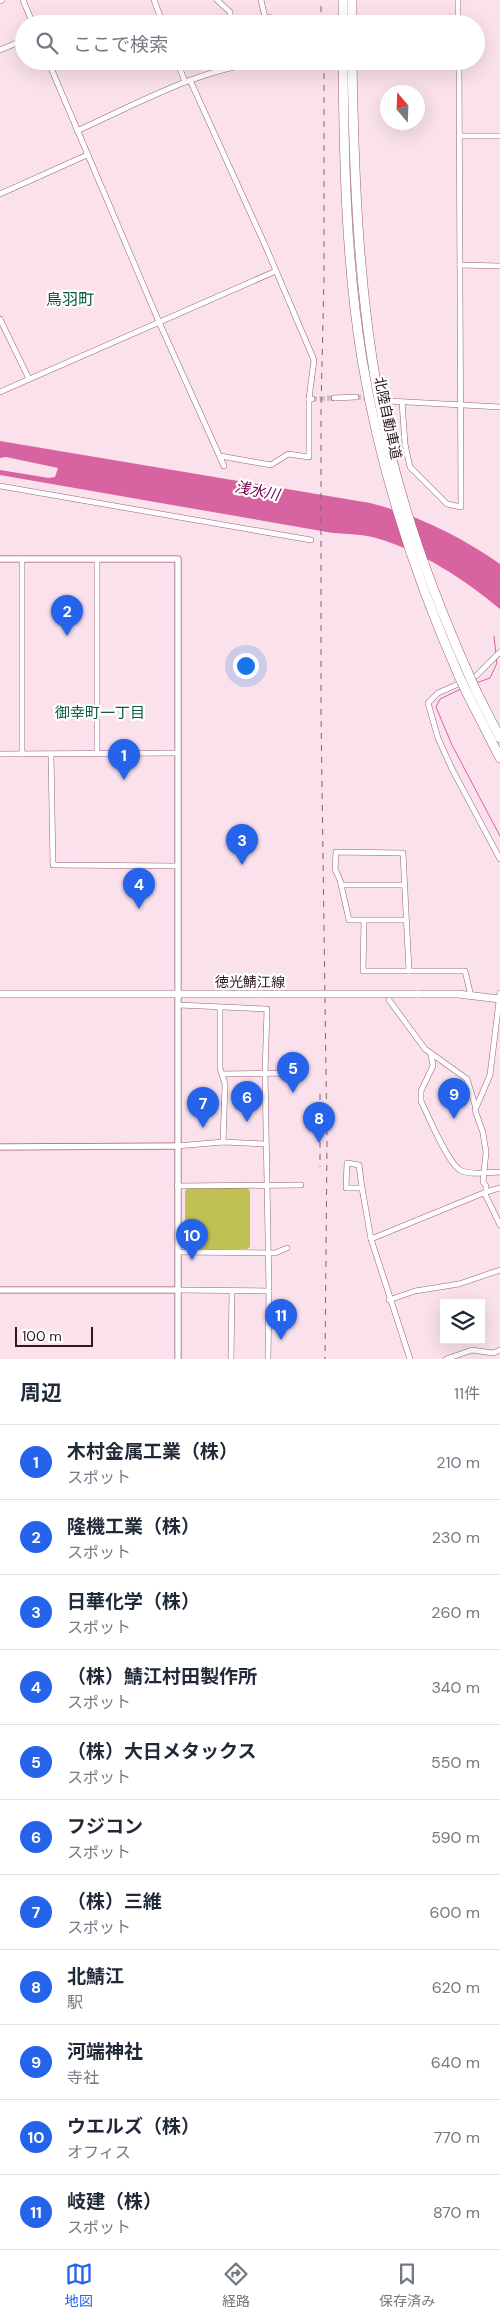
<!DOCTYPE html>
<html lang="ja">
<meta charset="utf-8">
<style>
:root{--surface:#fff;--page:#f2f2f3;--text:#1f2937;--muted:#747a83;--line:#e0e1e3;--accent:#2563eb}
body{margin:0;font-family:"DM Sans","Noto Sans JP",sans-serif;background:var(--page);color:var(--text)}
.controls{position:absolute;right:15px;bottom:15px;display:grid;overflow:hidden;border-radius:0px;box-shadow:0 5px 20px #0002}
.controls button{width:45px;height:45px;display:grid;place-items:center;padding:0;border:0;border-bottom:1px solid var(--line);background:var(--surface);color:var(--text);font:25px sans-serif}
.compass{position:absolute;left:380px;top:85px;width:45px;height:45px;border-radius:50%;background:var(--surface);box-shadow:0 5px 20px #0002;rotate:341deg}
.scale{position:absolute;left:15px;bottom:12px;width:78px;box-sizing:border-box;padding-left:5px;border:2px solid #2d1722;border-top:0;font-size:14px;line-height:18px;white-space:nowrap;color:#2d1722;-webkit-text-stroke:4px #fff;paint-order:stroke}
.you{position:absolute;left:245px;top:665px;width:18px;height:18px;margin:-12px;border:4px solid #fff;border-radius:50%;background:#1a73e8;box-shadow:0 0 0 8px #1a73e833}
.badge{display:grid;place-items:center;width:32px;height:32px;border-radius:50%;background:var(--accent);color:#fff;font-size:16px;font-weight:700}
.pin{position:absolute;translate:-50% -41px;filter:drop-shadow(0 1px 2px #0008)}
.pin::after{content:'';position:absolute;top:26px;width:18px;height:15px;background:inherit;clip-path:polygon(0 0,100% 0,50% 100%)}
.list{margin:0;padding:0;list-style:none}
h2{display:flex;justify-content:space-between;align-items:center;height:65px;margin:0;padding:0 20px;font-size:21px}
h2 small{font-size:16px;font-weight:400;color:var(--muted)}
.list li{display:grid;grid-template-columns:32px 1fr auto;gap:15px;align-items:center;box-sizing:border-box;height:75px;padding:0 20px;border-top:1px solid var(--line)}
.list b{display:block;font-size:19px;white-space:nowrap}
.list p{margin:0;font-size:16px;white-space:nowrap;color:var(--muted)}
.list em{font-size:16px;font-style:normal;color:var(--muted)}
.icon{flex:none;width:28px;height:28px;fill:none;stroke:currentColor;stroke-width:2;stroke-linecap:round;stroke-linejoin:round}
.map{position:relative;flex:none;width:500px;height:1359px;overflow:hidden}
.search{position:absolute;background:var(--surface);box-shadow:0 5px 20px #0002;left:15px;right:15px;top:15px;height:55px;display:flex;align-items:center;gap:12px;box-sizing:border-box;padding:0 18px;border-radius:28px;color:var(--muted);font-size:19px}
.sheet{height:890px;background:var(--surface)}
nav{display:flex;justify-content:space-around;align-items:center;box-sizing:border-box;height:70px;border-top:1px solid var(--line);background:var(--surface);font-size:14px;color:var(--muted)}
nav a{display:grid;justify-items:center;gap:2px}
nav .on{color:var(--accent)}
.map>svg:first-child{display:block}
</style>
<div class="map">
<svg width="500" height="1359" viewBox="0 0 500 1359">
<rect width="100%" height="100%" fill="#fae1ec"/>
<!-- green -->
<polygon fill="#c0c155" points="187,1188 248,1188 250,1192 250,1247 247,1249 187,1249 185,1246 185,1191"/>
<!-- water -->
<path fill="#d863a1" d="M0,441L370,503C417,515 460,536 500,564V609C464,579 421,551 376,538C363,534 347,534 333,533L0,475V470L49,478L55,477L58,468L6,457L0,458Z"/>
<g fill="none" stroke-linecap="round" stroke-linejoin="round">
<!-- stream -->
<g stroke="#d863a1" stroke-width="1">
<polyline points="494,636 496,654"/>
<polyline points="476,683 490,678 497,663 496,658"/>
<polyline points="461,689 440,699 436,707 452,745 500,836"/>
</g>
<!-- minor-tunnel -->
<g stroke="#d1b9c4" stroke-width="5" stroke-dasharray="5 2.5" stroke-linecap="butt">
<polyline points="356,397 389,401"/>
<polyline points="312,399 334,398"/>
</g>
<!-- minor casing -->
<g stroke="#97617b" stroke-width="6">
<g id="minor">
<polyline points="23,0 33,24"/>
<polyline points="154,0 163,24"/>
<polyline points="217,0 230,12 231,24"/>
<polyline points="261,0 265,17 280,19 280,24"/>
<polyline points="458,0 458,24"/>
<polyline points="0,1 2,0"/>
<polyline points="0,50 24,40"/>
<polyline points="48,61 159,322 224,466"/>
<polyline points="177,61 185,82"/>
<polyline points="190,80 265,245 314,360 309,399 312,399"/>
<path d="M77,131C139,103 203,66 273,61"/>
<polyline points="459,136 500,136"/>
<polyline points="0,194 87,155"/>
<polyline points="460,265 500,266"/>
<polyline points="0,319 29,379"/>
<polyline points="0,392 276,271"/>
<polyline points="334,398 356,397"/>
<polyline points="389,401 500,407"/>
<polyline points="402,402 405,444 410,467 447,504 461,507 459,61"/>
<polyline points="220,456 271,465 288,454 309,457 309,399"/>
<polyline points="0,486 311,540"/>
<polyline points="97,560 97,754"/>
<polyline points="500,652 476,676 438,693 428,703 438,738 452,769 500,859"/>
<polyline points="0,754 178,753"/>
<polyline points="22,754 22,559"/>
<polyline points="51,754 53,865 177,866"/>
<polyline points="341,885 404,885"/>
<polyline points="406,920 349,920 340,880 335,869 336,852 403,853 409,971"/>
<polyline points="364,921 363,971 465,971 471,996"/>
<polyline points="389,1000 425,1049 467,1079 475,1105"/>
<polyline points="179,1005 267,1009 265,1074 269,1291 268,1359"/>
<polyline points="220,1008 220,1068 225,1084 223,1142"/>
<path d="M431,1054L433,1066L421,1091V1101C428,1116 448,1163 460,1170C470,1176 489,1172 500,1172"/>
<polyline points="222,1074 301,1073"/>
<polyline points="177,1146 223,1142 265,1144"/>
<polyline points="177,1186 301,1185"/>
<polyline points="362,1188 359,1165 347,1163 346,1188 362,1188 371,1239 410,1359"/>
<polyline points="486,1192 500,1188"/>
<polyline points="485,1194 500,1225"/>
<polyline points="371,1239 486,1192 486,1186 483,1182 486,1152 483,1133 475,1110 490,1075 500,993"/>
<polyline points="178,1252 275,1253 287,1248"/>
<polyline points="178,1290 269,1291"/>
<polyline points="389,1300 415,1291 459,1284 500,1270"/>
<polyline points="231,1359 232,1291"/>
<polyline points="446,1359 472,1350 493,1353 500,1350"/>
</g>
</g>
<!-- tertiary casing -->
<g stroke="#97617b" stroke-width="7">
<g id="tertiary">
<polyline points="0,559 178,559 178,1359"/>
<polyline points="0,1147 177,1146"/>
<polyline points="0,1290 178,1290"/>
</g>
</g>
<!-- secondary casing -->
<g stroke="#97617b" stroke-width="8">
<g id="secondary">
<polyline points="0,994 262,994"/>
<polyline points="416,994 458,994 500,999"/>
</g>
</g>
<!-- motorway casing -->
<g stroke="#97617b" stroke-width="10">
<g id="motorway">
<polyline points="343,0 343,24"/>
<polyline points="352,0 352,24"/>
<path d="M343,61C344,160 346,261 362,359C380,469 414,574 459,676"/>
<path d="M352,61C354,175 358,288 379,400C396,494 429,585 468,673"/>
<polyline points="477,693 500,738"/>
<polyline points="469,697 500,758"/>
</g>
</g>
<!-- minor -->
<use href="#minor" stroke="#fff" stroke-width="5"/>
<!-- tertiary -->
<use href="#tertiary" stroke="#fff" stroke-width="5.5"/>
<!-- secondary -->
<use href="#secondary" stroke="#fff" stroke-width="7"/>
<!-- motorway -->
<use href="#motorway" stroke="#fff" stroke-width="9"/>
<!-- rail -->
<g stroke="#7d6671" stroke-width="1" stroke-dasharray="6 6" stroke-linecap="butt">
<polyline points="321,24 321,0"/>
<polyline points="324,61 324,277 321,408 321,713 327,1144 325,1359"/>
<polyline points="320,1094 320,1167"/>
</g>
<!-- secondary-bridge casing -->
<g stroke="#97617b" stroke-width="8" stroke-linecap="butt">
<polyline id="secondary-bridge" points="262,994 416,994"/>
</g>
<!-- motorway-bridge casing -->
<g stroke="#97617b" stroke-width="10" stroke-linecap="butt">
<g id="motorway-bridge">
<polyline points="468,673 477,693"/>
<polyline points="459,676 469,697"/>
</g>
</g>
<!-- secondary-bridge -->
<use href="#secondary-bridge" stroke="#fff" stroke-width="7"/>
<!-- motorway-bridge -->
<use href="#motorway-bridge" stroke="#fff" stroke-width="9"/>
</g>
<g text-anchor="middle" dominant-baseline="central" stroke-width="4.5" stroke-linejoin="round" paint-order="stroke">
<!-- street labels -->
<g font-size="14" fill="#2d1722" stroke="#fff">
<text transform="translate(388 418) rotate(78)">北陸自動車道</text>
<text x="250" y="982">徳光鯖江線</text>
</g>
<!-- water labels -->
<g font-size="15" font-style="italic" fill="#75024c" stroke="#fff">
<text transform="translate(257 491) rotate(11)">浅水川</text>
</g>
<!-- neighbourhood labels -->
<g font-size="15" fill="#075944" stroke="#fff">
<text x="100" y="713">御幸町一丁目</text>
</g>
<!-- quarter labels -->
<g font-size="16" fill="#075944" stroke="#fff">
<text x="70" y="299">鳥羽町</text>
</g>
</g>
</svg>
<div class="controls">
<button><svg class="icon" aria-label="layers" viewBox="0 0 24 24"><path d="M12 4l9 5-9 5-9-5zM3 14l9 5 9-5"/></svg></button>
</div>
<svg class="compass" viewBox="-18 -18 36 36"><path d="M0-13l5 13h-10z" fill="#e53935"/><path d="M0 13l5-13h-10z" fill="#747a83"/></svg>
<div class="scale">100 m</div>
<div class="you"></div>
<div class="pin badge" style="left:124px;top:780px">1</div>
<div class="pin badge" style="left:67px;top:636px">2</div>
<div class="pin badge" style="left:242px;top:865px">3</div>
<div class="pin badge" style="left:139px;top:909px">4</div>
<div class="pin badge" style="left:293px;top:1093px">5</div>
<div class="pin badge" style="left:247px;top:1122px">6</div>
<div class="pin badge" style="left:203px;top:1128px">7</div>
<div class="pin badge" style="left:319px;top:1143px">8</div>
<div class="pin badge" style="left:454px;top:1119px">9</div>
<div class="pin badge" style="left:192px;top:1260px">10</div>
<div class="pin badge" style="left:281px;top:1340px">11</div>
<div class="search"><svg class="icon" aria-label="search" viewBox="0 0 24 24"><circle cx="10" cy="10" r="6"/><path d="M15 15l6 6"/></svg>ここで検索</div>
</div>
<section class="sheet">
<h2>周辺<small>11件</small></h2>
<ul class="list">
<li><span class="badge">1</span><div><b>木村金属工業（株）</b><p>スポット</p></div><em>210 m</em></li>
<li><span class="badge">2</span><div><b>隆機工業（株）</b><p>スポット</p></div><em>230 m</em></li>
<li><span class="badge">3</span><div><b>日華化学（株）</b><p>スポット</p></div><em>260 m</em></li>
<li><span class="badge">4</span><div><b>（株）鯖江村田製作所</b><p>スポット</p></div><em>340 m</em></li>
<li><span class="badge">5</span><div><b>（株）大日メタックス</b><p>スポット</p></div><em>550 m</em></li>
<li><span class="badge">6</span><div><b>フジコン</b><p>スポット</p></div><em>590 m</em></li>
<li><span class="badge">7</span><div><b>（株）三維</b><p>スポット</p></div><em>600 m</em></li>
<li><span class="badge">8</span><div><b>北鯖江</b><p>駅</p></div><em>620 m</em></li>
<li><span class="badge">9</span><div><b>河端神社</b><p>寺社</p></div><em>640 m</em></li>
<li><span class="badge">10</span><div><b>ウエルズ（株）</b><p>オフィス</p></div><em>770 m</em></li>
<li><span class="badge">11</span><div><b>岐建（株）</b><p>スポット</p></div><em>870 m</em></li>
</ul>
</section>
<nav>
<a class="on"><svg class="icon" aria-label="map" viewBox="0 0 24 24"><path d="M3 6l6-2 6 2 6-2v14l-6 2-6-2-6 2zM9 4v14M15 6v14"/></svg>地図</a>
<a><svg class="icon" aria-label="directions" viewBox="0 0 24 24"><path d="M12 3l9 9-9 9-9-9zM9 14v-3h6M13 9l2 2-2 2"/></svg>経路</a>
<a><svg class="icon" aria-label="saved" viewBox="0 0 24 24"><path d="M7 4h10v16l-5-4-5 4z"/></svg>保存済み</a>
</nav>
